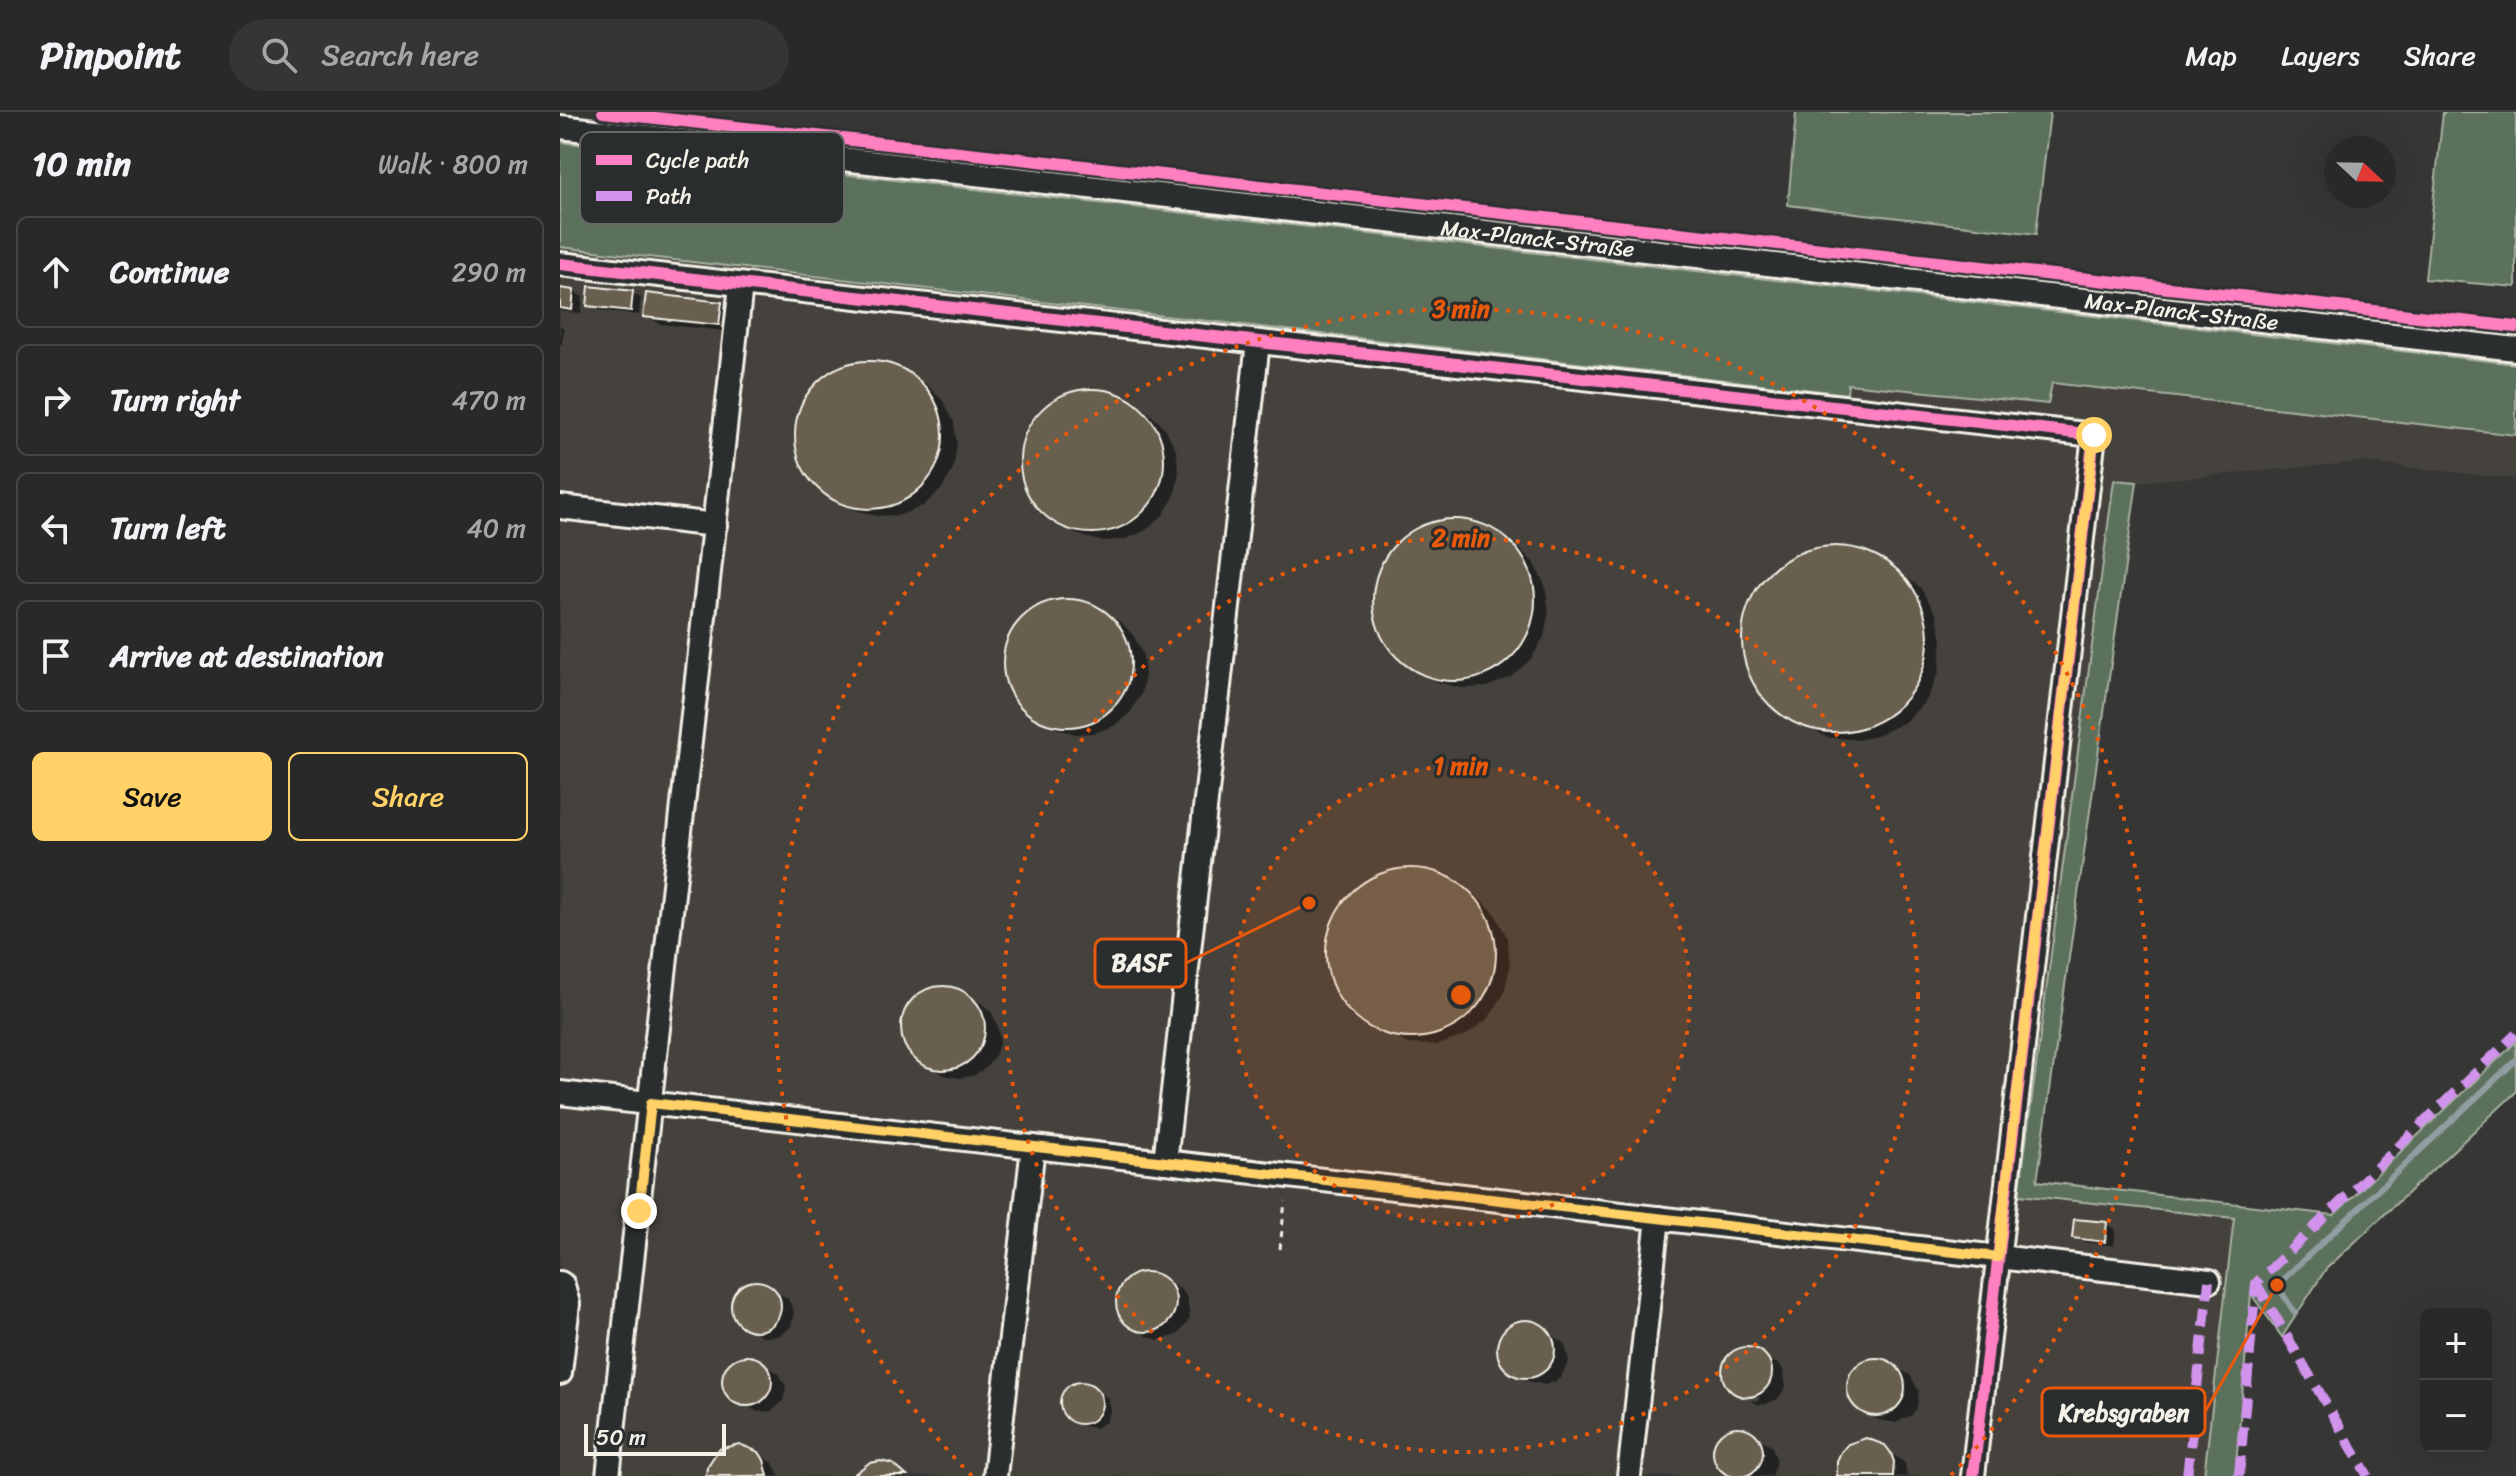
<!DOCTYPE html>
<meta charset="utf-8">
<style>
:root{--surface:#282928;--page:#343534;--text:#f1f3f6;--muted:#a5a6a8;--line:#444545;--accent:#ffd166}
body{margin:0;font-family:Sriracha,sans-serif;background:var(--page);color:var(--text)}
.controls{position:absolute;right:24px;bottom:24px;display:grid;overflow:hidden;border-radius:12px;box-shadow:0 8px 32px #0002}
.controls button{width:72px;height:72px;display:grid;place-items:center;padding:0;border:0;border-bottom:2px solid var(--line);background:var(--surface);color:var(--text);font:40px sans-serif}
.compass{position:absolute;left:1764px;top:24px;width:72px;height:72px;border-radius:50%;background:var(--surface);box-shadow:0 8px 32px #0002;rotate:112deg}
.scale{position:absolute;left:24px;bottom:20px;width:142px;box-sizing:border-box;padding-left:8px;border:4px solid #f4f1e8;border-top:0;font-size:22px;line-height:28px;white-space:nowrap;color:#f4f1e8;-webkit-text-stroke:6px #2a2d2e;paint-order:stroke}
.stop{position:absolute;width:24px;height:24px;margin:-18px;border:6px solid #ffd166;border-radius:50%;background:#fff}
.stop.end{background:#ffd166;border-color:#fff;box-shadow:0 2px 8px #0008}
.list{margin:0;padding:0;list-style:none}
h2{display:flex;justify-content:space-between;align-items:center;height:104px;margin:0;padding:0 32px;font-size:34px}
h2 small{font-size:26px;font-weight:400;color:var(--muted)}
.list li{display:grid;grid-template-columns:52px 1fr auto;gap:24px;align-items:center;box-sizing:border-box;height:112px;margin:0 16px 16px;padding:0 16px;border:2px solid var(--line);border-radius:12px}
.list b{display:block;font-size:30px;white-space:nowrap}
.list em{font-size:26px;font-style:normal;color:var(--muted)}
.actions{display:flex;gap:16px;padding:24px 32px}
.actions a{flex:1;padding:18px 0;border:2px solid var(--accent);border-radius:12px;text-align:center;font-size:28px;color:var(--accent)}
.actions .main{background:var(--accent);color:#111}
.icon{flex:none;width:44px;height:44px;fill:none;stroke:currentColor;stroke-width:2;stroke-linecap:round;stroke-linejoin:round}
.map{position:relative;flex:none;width:1956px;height:1364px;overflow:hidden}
header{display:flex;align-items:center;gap:48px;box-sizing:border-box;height:112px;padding:0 40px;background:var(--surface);border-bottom:2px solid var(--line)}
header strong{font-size:38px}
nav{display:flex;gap:44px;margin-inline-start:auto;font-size:28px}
.search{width:560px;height:72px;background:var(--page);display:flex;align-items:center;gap:20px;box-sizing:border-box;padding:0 28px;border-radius:44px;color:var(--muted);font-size:30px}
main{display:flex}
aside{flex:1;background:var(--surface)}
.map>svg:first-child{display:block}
</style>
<header>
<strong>Pinpoint</strong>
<div class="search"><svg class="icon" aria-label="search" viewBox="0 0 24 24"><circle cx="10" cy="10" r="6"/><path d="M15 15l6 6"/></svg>Search here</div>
<nav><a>Map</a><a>Layers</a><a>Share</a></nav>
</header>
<main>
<aside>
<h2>10 min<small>Walk · 800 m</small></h2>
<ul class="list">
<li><svg class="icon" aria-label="ahead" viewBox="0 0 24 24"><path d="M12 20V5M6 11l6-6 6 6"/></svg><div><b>Continue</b></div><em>290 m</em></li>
<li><svg class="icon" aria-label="right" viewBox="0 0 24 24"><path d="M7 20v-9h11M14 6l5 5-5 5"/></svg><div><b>Turn right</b></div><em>470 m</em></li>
<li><svg class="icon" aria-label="left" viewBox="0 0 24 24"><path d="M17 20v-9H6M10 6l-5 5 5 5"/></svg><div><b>Turn left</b></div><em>40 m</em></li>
<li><svg class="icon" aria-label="arrive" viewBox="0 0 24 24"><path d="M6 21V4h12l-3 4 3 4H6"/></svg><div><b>Arrive at destination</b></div></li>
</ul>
<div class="actions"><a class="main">Save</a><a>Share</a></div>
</aside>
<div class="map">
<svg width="1956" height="1364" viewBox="0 0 1956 1364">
<rect width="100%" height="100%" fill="#363735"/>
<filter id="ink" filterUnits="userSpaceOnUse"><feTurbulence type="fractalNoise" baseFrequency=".0125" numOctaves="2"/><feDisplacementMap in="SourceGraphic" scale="16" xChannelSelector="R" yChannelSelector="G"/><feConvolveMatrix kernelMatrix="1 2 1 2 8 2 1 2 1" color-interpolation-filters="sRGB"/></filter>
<g filter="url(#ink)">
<!-- built -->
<polygon fill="#45433d" points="0,135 1287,282 1288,271 1487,292 1491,270 1956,323 1956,367 1801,350 1577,370 1554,369 1460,1083 1674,1106 1644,1364 0,1364"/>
<!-- green -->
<g fill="#5c715c" stroke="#a8b1a2" stroke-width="2">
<polygon points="1236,0 1490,0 1476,122 1228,93"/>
<polygon points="1883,0 1956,0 1956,175 1865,167"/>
<polygon points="0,30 1956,252 1956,323 1492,271 1488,292 1288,272 1287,282 0,135"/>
<polygon points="1554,368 1577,370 1477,1069 1774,1103 1956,930 1956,980 1766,1157 1722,1225 1691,1182 1675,1364 1644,1364 1674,1106 1459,1083"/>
</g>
<!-- shadow -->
<g fill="#0007">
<polygon points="0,178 14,180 23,185 21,202 0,199"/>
<polygon points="72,181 81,186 79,203 38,198 29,193"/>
<polygon points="161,191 175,200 173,220 100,212 86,204"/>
<polygon points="0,214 4,216 2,232 0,232"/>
<polygon points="305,251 329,253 366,272 383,289 394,310 397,334 393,358 381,378 363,394 341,403 317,404 294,398 279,389 259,376 245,356 237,333 238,310 246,287 262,269 282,256"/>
<polygon points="528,278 551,280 588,300 605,316 616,337 619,360 615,383 603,403 585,419 564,428 540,429 518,423 502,414 483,400 469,382 462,359 462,336 470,314 486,296 505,283"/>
<polygon points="889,408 915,411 954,431 973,450 985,473 989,499 984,525 971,547 951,565 927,575 901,576 876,570 860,561 838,546 823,525 815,500 816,473 824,449 841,428 863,414"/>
<polygon points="1289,435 1319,446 1360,475 1377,503 1382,528 1379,560 1366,589 1345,610 1316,624 1298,628 1266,625 1222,602 1197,577 1185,548 1183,514 1193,483 1223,450 1253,437"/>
<polygon points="505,488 526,491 560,509 574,524 583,543 585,563 581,583 570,601 554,614 535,621 515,622 495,616 479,607 462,594 451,578 445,558 446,537 454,518 467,503 485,492"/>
<polygon points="841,758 870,760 912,780 934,800 947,825 950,854 944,882 928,907 905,924 877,933 848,932 806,911 785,891 771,865 768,837 774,808 790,784 813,766"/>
<polygon points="376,876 391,876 421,891 432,901 438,915 440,929 435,944 426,956 413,964 399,966 384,963 356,946 347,934 343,920 344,905 351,891 362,881"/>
<polygon points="1546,1112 1556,1117 1554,1134 1523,1130 1514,1125"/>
<polygon points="585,1161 605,1168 620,1177 627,1185 630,1206 618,1223 598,1228 587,1224 564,1208 557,1189 560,1178 575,1164"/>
<polygon points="191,1171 206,1173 228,1187 234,1200 231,1215 219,1224 204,1225 197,1221 182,1212 174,1200 174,1185 178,1179"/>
<polygon points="958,1210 976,1211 1005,1232 1009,1249 1001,1265 994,1270 985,1273 967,1269 952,1261 940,1247 939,1229 943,1221"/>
<polygon points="1190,1237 1220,1253 1224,1259 1226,1275 1218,1287 1204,1293 1197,1292 1190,1288 1199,1289 1199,1285 1182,1283 1169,1275 1165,1268 1165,1253 1175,1240"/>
<polygon points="190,1246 219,1261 226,1274 223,1289 212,1299 197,1300 169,1283 164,1268 165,1261 175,1249"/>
<polygon points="1308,1249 1326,1249 1350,1263 1359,1279 1357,1296 1352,1303 1336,1311 1319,1308 1304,1300 1291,1286 1289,1278 1293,1260"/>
<polygon points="520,1271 527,1272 548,1286 551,1298 546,1310 535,1316 522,1314 512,1308 502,1293 505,1280"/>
<polygon points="1181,1317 1211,1333 1217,1348 1212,1364 1173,1364 1160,1355 1155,1341 1160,1326 1165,1321"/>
<polygon points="1315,1330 1345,1351 1347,1364 1280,1364"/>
<polygon points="189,1336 213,1351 220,1364 149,1364"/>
</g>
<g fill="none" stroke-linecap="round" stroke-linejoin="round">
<!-- stream -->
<polyline stroke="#909ea2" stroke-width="6" points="1735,1201 1717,1173 1956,948"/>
</g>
<!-- building -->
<g fill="#675e4f" stroke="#f4f1e8" stroke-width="2">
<polygon points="29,174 73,179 71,199 27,194"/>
<polygon points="0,176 14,178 12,198 0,196"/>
<polygon points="86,181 162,190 159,213 83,205"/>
<circle cx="309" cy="323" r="74"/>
<circle cx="532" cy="349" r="72"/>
<circle cx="894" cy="488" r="81"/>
<circle cx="1275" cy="527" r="93"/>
<circle cx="507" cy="551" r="64"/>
<circle cx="851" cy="841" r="85"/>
<circle cx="383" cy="916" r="42"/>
<polygon points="1514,1107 1547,1110 1545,1130 1512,1126"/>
<circle cx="586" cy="1190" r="30"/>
<circle cx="196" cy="1194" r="25"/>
<circle cx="966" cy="1237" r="29"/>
<circle cx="1187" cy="1260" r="25"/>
<circle cx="187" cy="1269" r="25"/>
<circle cx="1316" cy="1275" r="29"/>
<circle cx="521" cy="1291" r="21"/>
<circle cx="1178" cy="1340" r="25"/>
<polygon points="1306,1326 1325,1333 1331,1341 1334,1350 1333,1364 1277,1364 1277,1349 1281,1340 1288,1332"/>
<polygon points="179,1332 199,1340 204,1348 208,1364 146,1364 147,1355 159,1337"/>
<polygon points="321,1349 333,1352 347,1364 292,1364 309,1351"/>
</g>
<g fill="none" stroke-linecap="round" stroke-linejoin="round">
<!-- street casing -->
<g stroke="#f4f1e8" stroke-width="28">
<g id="street">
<path id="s1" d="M0,15L1956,237"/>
<polyline points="0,152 1534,323 1413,1364"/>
<polyline points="0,395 155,413"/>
<polyline points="0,981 1649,1169"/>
<polyline points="605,1050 698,230"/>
<polyline points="0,1171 3,1173 8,1192 0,1261"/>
<polyline points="48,1364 181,173"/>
<polyline points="435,1364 473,1035"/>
<polyline points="1069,1364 1098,1106"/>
</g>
</g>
<!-- path -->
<polyline stroke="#f4f1e8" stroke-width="3" stroke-dasharray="6 6" stroke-linecap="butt" points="720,1137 725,1089"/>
<!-- street -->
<use href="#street" stroke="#2a2d2e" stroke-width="22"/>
<!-- quiet -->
<g stroke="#d193ec" stroke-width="10" stroke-dasharray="20 10" stroke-linecap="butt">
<polyline points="1696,1171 1808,1364"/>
<polyline points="1627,1364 1649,1169"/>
<polyline points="1679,1364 1696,1171 1956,922"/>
</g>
<!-- cycleway casing -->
<g stroke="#2a2d2e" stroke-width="17">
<g id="cycleway">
<polyline points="43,0 1956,215"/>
<polyline points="0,152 1534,323 1413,1364"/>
</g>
</g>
<!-- cycleway -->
<use href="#cycleway" stroke="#ff80c0" stroke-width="12"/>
</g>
</g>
<g fill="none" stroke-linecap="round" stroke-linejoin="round" filter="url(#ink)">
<!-- route -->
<polyline stroke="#ffd166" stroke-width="10" points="79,1099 91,991 1438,1145 1534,323"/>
</g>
<!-- distance rings -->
<circle cx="901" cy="883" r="229" fill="#e8590c" fill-opacity=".12"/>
<g fill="none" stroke="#e8590c" stroke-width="4" stroke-dasharray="4 8">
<circle cx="901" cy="883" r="229"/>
<circle cx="901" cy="883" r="457"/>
<path d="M412 1364A686 686 0 1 1 1390 1364"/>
</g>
<g text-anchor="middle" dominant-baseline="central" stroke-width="6" stroke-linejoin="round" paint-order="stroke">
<!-- street labels -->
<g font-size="22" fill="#f4f1e8" stroke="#2a2d2e">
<text stroke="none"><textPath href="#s1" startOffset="984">Max-Planck-Straße</textPath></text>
<text stroke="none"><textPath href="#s1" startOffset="1632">Max-Planck-Straße</textPath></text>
</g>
</g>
<!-- legend -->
<rect x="20" y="20" width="264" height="92" rx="12" fill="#2a2d2e" stroke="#676866" stroke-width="2"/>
<rect x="36" y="43" width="36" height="10" fill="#ff80c0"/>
<rect x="36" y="79" width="36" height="10" fill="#d193ec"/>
<g font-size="22" fill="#f4f1e8">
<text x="86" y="56">Cycle path</text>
<text x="86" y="92">Path</text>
</g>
<circle cx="901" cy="883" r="12" fill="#e8590c" stroke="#2a2d2e" stroke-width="4"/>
<g font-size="24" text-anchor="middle" font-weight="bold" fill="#e8590c" stroke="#2a2d2e" stroke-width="6" stroke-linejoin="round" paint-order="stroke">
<text x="901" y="205">3 min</text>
<text x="901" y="434">2 min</text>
<text x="901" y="662">1 min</text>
</g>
<!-- callouts -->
<path fill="none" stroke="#e8590c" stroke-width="3" d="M749 791L626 851M1717 1173L1645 1300"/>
<g fill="#e8590c" stroke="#2a2d2e" stroke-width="3">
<circle cx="749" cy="791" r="8"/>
<circle cx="1717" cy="1173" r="8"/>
</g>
<g fill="#2a2d2e" stroke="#e8590c" stroke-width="3">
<rect x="535" y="827" width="91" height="48" rx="8"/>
<rect x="1482" y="1276" width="163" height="48" rx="8"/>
</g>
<g font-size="24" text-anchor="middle" font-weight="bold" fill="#f4f1e8">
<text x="581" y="859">BASF</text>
<text x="1564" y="1309">Krebsgraben</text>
</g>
</svg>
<div class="controls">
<button>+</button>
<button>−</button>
</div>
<svg class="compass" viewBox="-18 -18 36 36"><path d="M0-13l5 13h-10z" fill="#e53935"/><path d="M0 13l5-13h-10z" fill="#a5a6a8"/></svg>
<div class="scale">50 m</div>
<div class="stop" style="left:1534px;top:323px"></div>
<div class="stop end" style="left:79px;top:1099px"></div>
</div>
</main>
